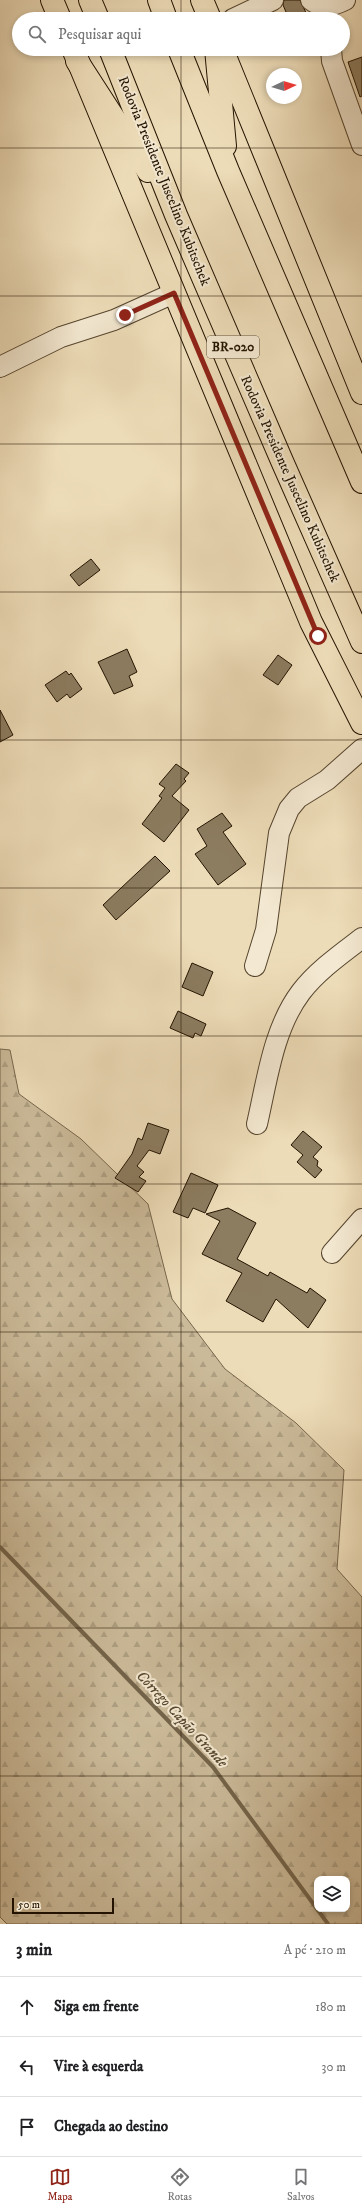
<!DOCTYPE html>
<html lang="pt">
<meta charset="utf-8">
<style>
:root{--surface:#fff;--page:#f6f6f6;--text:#202124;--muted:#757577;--line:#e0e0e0;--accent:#8f2418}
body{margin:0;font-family:"IM FELL DW Pica",serif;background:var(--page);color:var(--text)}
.controls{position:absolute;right:12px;bottom:12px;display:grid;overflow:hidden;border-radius:8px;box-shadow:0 2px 6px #0003}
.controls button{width:36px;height:36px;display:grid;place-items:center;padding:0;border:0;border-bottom:1px solid var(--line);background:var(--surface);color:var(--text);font:20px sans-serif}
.compass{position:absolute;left:266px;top:68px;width:36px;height:36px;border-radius:50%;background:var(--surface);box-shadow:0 2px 6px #0003;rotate:86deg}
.scale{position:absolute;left:12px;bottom:10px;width:102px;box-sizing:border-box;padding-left:4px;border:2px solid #231300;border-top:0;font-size:11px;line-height:14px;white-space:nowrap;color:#231300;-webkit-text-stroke:3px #f3e8d1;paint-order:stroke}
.stop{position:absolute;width:12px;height:12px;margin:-9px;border:3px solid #8f2418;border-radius:50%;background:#fff}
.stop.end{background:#8f2418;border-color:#fff;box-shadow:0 1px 4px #0008}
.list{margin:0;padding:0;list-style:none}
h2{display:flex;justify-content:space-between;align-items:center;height:52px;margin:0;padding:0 16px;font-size:17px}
h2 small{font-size:13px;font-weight:400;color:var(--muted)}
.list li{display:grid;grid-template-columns:26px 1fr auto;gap:12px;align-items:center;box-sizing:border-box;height:60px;padding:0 16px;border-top:1px solid var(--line)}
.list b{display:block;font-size:15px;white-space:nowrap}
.list em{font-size:13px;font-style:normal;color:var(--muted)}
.icon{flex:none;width:22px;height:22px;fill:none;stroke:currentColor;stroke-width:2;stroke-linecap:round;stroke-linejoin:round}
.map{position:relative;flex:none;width:362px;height:1924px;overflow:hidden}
.search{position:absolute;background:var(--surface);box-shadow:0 2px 6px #0003;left:12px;right:12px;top:12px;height:44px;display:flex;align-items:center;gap:10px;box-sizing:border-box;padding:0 14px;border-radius:22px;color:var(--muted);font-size:15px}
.sheet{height:232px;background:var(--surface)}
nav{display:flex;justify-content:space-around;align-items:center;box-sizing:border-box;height:56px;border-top:1px solid var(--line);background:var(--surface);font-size:11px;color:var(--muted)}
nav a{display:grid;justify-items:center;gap:2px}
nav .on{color:var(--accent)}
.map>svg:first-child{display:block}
</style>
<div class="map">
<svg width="362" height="1924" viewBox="0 0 362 1924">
<defs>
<pattern id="forest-firs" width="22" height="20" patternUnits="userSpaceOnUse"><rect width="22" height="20" fill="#cbba99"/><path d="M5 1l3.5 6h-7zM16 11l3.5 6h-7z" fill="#ae9f82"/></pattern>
</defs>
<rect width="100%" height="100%" fill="#eddcb8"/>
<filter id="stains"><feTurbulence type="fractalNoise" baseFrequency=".005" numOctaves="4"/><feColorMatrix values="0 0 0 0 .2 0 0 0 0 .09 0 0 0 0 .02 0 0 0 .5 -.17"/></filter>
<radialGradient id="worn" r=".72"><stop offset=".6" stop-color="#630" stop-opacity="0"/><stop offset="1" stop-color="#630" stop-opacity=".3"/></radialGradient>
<!-- forest -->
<path fill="url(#forest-firs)" stroke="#77664c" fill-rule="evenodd" d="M0,1049L10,1050L19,1094L81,1139L148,1204L172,1299L225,1369L296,1423L344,1470L337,1569L362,1597V1924H7L0,1917ZM317,1879H347V1909H317Z"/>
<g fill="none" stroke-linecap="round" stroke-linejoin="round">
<!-- stream -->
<polyline stroke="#736349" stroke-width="4" points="0,1547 213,1767 328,1924"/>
</g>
<!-- building -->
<g fill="#8c7c60" stroke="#231300">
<polygon points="284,0 300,0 309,19 289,19 283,5"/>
<polygon points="362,57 362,96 360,97 348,62"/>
<polygon points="91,559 100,570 79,586 70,575"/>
<polygon points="127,649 137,672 129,676 133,686 114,694 98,662"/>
<polygon points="278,655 292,665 278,685 263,675"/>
<polygon points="66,671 69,675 71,673 82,689 70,698 67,694 57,702 45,685"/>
<polygon points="0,710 13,735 0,742"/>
<polygon points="176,764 189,773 184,779 186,781 172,796 189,810 164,842 142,824 162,798 159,796 165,788 159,784"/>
<polygon points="222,813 232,826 223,832 246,864 218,885 195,854 207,846 197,829"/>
<polygon points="155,856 170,871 116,920 103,905"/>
<polygon points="192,963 213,972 203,996 182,987"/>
<polygon points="178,1011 206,1024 201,1036 195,1033 193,1038 170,1028"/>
<polygon points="148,1123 169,1130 160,1154 149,1150 137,1166 144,1172 139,1177 146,1181 138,1192 115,1178 132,1154 138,1138 142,1140"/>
<polygon points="303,1131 322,1147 313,1157 318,1161 317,1166 322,1170 315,1178 297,1162 303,1155 291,1145"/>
<polygon points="191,1173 218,1185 205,1213 193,1208 188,1218 173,1212"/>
<polygon points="228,1208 256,1223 237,1259 268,1276 270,1272 307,1293 310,1288 326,1300 308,1328 276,1299 263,1322 226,1301 242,1273 202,1254 220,1221 206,1214"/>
</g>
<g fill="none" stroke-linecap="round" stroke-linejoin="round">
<!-- minor casing -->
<g stroke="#56452e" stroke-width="22">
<g id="minor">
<path d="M311,0C322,9 333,6 345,0"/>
<polyline points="233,19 273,0"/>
<polyline points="331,49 332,61 362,145"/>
<polyline points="0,367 61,337 114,320 174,293"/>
<polyline points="255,966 266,930 279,833 289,809 298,798 327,780 362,749"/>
<path d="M257,1124C267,1081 273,1029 301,992C317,971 341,954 362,938"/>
<polyline points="332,1253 362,1219"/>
</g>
</g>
<!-- major casing -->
<g stroke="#231300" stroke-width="24">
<g id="major">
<polyline points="52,0 60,19"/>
<polyline points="202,0 210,19"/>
<polyline points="73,49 311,622 362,723"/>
<polyline points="222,49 362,393"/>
</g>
</g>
<!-- highway casing -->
<g stroke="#231300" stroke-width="24">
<g id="highway">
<polyline points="90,0 98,19"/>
<polyline points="159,0 166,19"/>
<polyline points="110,49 176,215 282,461 362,642"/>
<polyline points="179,49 228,171 362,482"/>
<polyline points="216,49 225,146"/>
<polyline points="77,61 148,171"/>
</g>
</g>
<!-- minor -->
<use href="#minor" stroke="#f3e8d1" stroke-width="20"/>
<!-- major -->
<use href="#major" stroke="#eddcb8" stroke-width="22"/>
<!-- highway -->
<use href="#highway" stroke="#eddcb8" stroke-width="22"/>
</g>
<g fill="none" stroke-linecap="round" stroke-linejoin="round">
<!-- route -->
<polyline stroke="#8f2418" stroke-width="5" points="125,315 174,293 318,636"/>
</g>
<!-- grid -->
<path fill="none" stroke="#231300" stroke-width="1" stroke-opacity="0.55" d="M181,0V19M181,49V1924M0,148H362M0,296H362M0,444H362M0,592H362M0,740H362M0,888H362M0,1036H362M0,1184H362M0,1332H362M0,1480H362M0,1628H362M0,1776H362"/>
<g text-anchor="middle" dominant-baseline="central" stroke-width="4" stroke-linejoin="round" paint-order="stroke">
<!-- shield labels -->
<rect fill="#f3e8d1" stroke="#61533f" stroke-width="1" x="207" y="336" width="52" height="22" rx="3"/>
<g font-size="13" font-weight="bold" fill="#231300">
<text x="233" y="347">BR-020</text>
</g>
<!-- street labels -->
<g font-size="14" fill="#231300" stroke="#f3e8d1">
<text transform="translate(164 181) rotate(68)">Rodovia Presidente Juscelino Kubitschek</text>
<text transform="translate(290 479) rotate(66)">Rodovia Presidente Juscelino Kubitschek</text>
</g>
<!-- water labels -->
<g font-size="15" font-style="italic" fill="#584830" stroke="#f3e8d1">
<text transform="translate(182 1719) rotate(47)">Córrego Capão Grande</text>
</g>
</g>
<rect width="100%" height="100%" filter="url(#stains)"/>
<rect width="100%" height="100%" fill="url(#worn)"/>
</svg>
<div class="controls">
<button><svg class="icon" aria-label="layers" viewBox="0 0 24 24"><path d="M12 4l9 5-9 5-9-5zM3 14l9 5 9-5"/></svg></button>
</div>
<svg class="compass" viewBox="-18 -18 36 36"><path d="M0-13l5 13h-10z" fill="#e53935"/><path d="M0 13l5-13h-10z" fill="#757577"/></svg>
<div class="scale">50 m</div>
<div class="stop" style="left:318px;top:636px"></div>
<div class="stop end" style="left:125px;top:315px"></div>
<div class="search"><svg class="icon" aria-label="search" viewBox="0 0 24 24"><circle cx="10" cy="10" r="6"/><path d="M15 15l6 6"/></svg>Pesquisar aqui</div>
</div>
<section class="sheet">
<h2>3 min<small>A pé · 210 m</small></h2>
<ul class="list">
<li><svg class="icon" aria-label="ahead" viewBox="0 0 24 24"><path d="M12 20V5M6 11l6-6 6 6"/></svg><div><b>Siga em frente</b></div><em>180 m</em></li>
<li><svg class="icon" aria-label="left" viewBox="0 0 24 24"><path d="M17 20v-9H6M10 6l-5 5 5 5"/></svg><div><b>Vire à esquerda</b></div><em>30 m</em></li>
<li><svg class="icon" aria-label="arrive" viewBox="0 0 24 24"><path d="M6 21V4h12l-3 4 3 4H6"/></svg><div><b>Chegada ao destino</b></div></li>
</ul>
</section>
<nav>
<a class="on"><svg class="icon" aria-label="map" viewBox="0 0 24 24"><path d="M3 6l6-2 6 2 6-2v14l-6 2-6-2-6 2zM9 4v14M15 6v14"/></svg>Mapa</a>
<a><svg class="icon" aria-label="directions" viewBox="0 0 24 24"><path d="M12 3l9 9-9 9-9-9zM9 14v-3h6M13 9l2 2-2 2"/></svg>Rotas</a>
<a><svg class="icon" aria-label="saved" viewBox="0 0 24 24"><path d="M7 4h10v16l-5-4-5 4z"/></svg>Salvos</a>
</nav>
